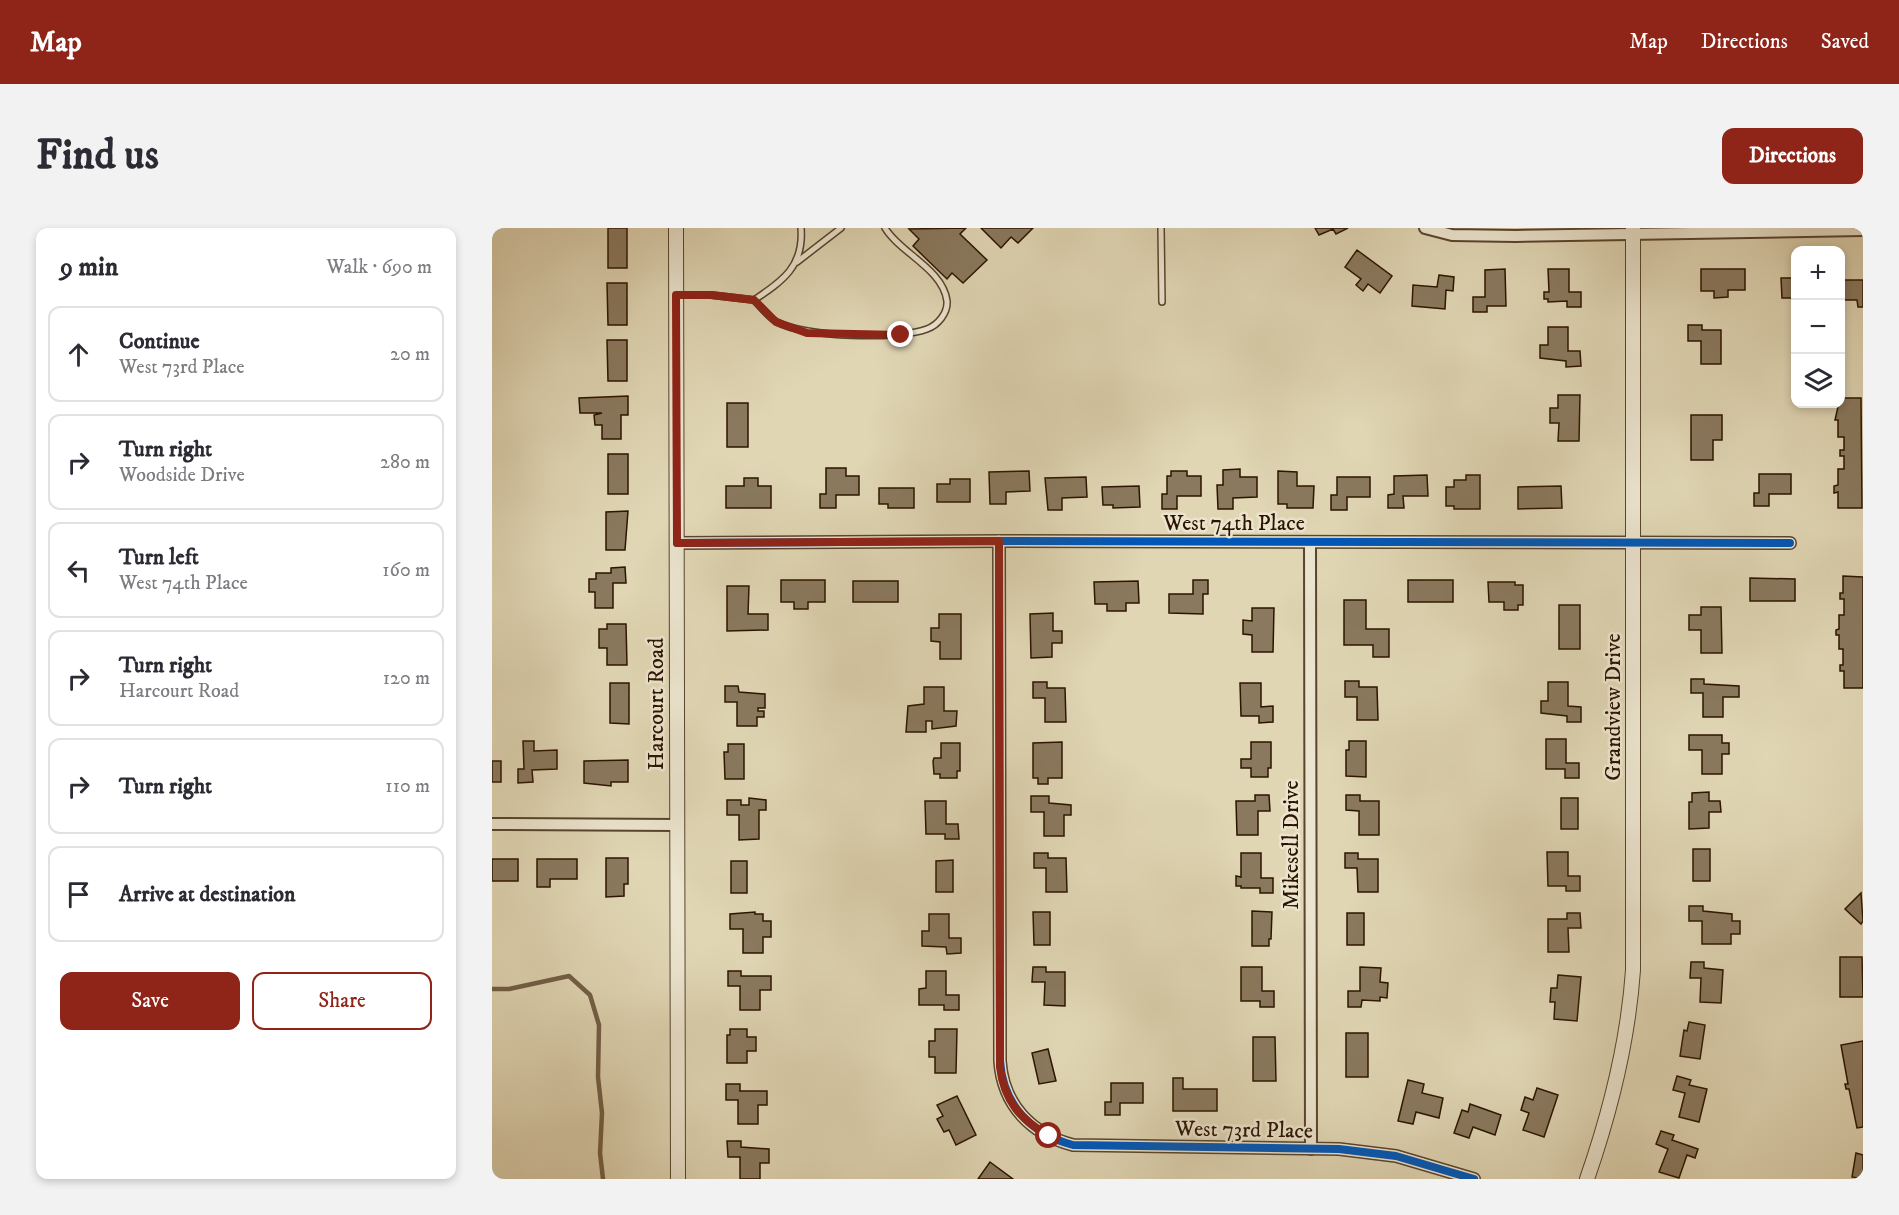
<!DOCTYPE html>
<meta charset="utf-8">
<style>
:root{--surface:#fff;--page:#f2f2f3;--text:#2b2b33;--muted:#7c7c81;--line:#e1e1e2;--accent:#8f2418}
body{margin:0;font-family:"IM FELL DW Pica",serif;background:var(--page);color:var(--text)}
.controls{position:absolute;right:18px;top:18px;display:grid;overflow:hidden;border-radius:12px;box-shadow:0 3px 9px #0003}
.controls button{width:54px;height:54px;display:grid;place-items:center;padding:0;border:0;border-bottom:2px solid var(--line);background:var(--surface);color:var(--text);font:30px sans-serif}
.stop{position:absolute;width:18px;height:18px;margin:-14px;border:4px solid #8f2418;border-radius:50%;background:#fff}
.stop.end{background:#8f2418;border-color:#fff;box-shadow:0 2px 6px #0008}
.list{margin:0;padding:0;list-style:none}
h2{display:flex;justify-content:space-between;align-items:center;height:78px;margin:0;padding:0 24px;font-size:26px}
h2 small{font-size:20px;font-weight:400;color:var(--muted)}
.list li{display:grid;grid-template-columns:39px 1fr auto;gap:18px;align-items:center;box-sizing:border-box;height:96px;margin:0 12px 12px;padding:0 12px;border:2px solid var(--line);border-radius:12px}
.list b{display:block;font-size:22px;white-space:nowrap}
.list p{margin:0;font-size:20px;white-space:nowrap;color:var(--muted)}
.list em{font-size:20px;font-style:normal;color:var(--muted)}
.actions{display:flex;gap:12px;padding:18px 24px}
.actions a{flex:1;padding:14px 0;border:2px solid var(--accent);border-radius:12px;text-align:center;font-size:21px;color:var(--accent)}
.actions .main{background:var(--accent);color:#fff}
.icon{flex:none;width:33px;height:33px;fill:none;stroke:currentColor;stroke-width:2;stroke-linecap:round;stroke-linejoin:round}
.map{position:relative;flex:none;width:1371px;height:951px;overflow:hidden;border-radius:12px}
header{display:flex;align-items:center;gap:36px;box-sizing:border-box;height:84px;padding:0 30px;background:var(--accent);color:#fff}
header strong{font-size:28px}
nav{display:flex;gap:33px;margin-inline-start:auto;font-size:21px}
.intro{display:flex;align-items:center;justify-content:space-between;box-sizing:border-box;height:144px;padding:0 36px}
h1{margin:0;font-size:42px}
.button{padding:15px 27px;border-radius:12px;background:var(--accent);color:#fff;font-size:21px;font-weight:700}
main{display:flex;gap:36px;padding:0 36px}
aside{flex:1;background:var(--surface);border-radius:12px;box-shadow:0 3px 9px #0003}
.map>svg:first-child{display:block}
</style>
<header>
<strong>Map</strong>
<nav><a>Map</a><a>Directions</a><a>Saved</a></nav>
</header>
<div class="intro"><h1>Find us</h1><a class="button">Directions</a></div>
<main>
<aside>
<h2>9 min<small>Walk · 690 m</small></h2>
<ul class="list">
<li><svg class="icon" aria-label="ahead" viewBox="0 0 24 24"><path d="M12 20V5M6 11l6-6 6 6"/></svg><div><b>Continue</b><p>West 73rd Place</p></div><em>20 m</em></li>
<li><svg class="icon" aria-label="right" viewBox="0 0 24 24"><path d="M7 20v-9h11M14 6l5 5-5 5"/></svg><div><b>Turn right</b><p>Woodside Drive</p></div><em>280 m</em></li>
<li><svg class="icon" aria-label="left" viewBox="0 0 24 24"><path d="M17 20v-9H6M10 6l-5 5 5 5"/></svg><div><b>Turn left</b><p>West 74th Place</p></div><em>160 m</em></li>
<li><svg class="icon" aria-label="right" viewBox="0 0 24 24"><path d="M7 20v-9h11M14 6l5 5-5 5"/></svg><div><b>Turn right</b><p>Harcourt Road</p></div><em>120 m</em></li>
<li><svg class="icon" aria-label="right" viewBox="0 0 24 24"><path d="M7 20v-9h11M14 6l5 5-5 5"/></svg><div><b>Turn right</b></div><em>110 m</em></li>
<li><svg class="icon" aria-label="arrive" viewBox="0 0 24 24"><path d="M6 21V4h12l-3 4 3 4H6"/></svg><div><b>Arrive at destination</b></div></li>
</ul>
<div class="actions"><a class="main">Save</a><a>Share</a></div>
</aside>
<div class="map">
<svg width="1371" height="951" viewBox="0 0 1371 951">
<rect width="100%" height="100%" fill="#e0d6b4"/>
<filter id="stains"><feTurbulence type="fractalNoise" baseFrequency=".00333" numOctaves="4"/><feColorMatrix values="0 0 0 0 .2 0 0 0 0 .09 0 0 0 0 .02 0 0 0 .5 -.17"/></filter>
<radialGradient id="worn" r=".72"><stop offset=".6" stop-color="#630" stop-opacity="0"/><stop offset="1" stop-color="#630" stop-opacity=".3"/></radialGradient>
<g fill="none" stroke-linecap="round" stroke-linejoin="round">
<!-- stream -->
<polyline stroke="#736147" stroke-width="4.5" points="0,761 17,761 77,748 98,767 107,797 106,849 110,885 108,925 111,951"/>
</g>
<!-- building -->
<g fill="#8a795e" stroke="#2c1400" stroke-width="1.5">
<rect x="116" y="0" width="19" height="40"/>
<polygon points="474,0 468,6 495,32 471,55 460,45 455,51 421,18 427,11 417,1"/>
<polygon points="489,0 541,0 526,15 519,9 509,20"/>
<polygon points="823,0 856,0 844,6 841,1 827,7"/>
<polygon points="865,22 900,48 888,65 876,56 871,63 864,57 869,51 853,39"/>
<polygon points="1013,41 1014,78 995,78 995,84 981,84 981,69 993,69 993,42"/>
<polygon points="1056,41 1077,41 1077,64 1089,64 1089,79 1075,79 1075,73 1056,74 1056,71 1052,71 1052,64 1057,64"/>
<polygon points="1209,41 1253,41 1253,62 1236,62 1236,69 1222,70 1222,63 1209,63"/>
<polygon points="947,47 962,49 961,63 954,62 953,81 920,78 921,57 945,59"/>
<polygon points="1289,50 1304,50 1304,70 1290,70"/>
<polygon points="1348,52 1371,52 1371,79 1366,79 1365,72 1348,72"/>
<polygon points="115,55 135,55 135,97 116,97"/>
<polygon points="1196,97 1210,97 1210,102 1229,102 1229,136 1209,136 1209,113 1196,113"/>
<polygon points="1056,99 1076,99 1076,123 1088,123 1089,138 1074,139 1074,133 1048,130 1048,117 1056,117"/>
<polygon points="115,112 135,112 135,153 116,153"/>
<polygon points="1066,167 1088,167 1087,213 1066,213 1067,195 1058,195 1058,180 1066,180"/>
<polygon points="136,168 136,187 129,187 129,211 110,211 110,197 103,197 102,187 110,185 88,185 87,170"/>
<polygon points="1348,170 1369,170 1370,280 1346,280 1346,264 1342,265 1342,258 1346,257 1346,241 1352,241 1352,228 1348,228 1348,222 1352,222 1352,209 1346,209 1346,192 1343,192"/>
<rect x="235" y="175" width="21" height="44"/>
<polygon points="1199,187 1230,187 1230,212 1221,212 1221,232 1199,232"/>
<rect x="116" y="226" width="20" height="40"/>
<polygon points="334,240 354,240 354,248 367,248 367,267 344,267 344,280 328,280 328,266 334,266"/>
<polygon points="748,241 748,249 765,249 765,269 741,270 741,281 726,281 725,257 731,257 731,242"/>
<polygon points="537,243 538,263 514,264 514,276 498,276 497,244"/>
<polygon points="679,243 695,243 695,248 709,248 709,268 685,268 685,281 670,281 670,266 675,266 675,248 679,248"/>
<polygon points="786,243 805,244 805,258 822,258 821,280 795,280 795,276 786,276"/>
<polygon points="1267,246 1299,246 1299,266 1277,266 1277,278 1262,278 1262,265 1267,265"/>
<polygon points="935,247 936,268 911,268 912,280 896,280 896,267 902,266 902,248"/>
<polygon points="974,247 988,247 988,281 962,281 962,278 954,278 954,259 962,259 962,252 974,252"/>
<polygon points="594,249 595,269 570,270 570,282 556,282 553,250"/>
<polygon points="845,249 878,249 878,269 855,269 855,282 839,282 839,267 845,267"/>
<polygon points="252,250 266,250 266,258 279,258 279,280 234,280 234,258 252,258"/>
<polygon points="458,251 478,251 478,274 445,274 445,256 458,256"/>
<polygon points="647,258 648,279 621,280 621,277 611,277 610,259"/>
<polygon points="1069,258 1070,280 1026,281 1026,259"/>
<polygon points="387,260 422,260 422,280 396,280 396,276 387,276"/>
<polygon points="136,283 133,322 114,322 114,284"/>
<polygon points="133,339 134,355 121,355 121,380 103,380 103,364 97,364 97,351 104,351 104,345 119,345 119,340"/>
<polygon points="1351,348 1371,349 1371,460 1352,460 1352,443 1348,443 1348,437 1351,437 1351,421 1347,421 1347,407 1344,407 1344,402 1347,401 1347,387 1352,387 1352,371 1348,371 1348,365 1351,365"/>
<polygon points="1258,350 1303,351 1303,373 1258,373"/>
<polygon points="289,352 333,352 333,374 316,374 316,381 302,381 302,374 289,374"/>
<polygon points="701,352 716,352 716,366 711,366 711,386 677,385 677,366 701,366"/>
<rect x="916" y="352" width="45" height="22"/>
<rect x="361" y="353" width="45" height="21"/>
<polygon points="646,353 647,375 634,375 634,383 615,383 615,376 603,376 602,354"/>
<polygon points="996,354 1023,354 1023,357 1031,357 1031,377 1026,377 1026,382 1012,382 1012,374 997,374"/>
<polygon points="235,358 257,358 256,386 276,386 276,402 235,403"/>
<polygon points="852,372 874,372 874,401 897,401 897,429 881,429 881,417 852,417"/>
<rect x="1067" y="377" width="21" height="44"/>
<polygon points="1209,379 1229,379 1230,425 1209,425 1209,402 1197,402 1197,387 1209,387"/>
<polygon points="760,380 782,380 781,424 760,424 760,407 751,406 751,392 760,393"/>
<polygon points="561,385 561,403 570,403 570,415 560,415 560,429 539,430 538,386"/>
<polygon points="447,386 469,386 469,431 448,431 448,414 439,413 439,400 447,400"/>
<polygon points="115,396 134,396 135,437 115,437 115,420 107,420 107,401 115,401"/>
<polygon points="1199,451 1212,451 1212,456 1247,458 1247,469 1231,469 1231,489 1211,489 1211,465 1199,465"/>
<polygon points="853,453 867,453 867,459 885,459 886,492 865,492 865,469 853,469"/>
<polygon points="541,454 555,454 555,460 573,460 574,494 553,494 553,470 541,470"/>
<polygon points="1056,454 1076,454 1076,478 1089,479 1089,494 1075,494 1075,488 1049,485 1049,473 1056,473"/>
<polygon points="118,455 137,455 137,496 118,495"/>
<polygon points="748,455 769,455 769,479 781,478 781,494 767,495 767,488 749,488"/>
<polygon points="233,458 246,458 247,464 273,466 273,480 266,480 266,483 272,483 272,489 265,489 265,498 245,498 245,474 233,474"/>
<polygon points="432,459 452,459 452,483 465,483 464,498 440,501 440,493 434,493 434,504 414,504 416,478 432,476"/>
<polygon points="1197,507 1230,507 1230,515 1237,515 1237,526 1230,526 1230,546 1210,546 1210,522 1197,522"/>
<polygon points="1054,511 1074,511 1074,535 1087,535 1087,550 1073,550 1073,541 1054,541"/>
<polygon points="31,513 42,513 42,523 65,522 65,541 40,542 41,554 26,555 26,541 32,541"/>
<polygon points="857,513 874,513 874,549 854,548 854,522 857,522"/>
<polygon points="570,514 570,550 556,550 556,556 546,556 546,550 541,550 541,515"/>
<polygon points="759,514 779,514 779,540 776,540 776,549 759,549 759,540 749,540 749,531 759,531"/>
<polygon points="449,515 468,515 468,543 465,543 465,550 448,550 448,546 442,546 441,533 442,530 449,530"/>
<polygon points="236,516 252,516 252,551 233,551 232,524 236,524"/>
<polygon points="136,532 136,554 119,554 119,558 92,555 92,533"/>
<rect x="0" y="533" width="9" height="21"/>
<polygon points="1217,564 1217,573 1228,573 1229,584 1217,584 1217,600 1197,601 1197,574 1200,574 1200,565"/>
<polygon points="763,567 777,567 778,583 766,583 766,607 745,607 744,573 763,573"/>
<polygon points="854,567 868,567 868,573 887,573 887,607 867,607 867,583 854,582"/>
<polygon points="539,568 557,568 557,575 579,577 579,587 572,587 572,608 552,608 552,584 539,584"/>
<polygon points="257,570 274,572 274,582 267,582 267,611 247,612 247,587 235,587 235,572 249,572 249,577 257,577"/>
<rect x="1069" y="570" width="17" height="31"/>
<polygon points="433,573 454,573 454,596 466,596 467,611 453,611 453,606 434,606"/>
<rect x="1201" y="621" width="17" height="32"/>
<polygon points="1055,624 1076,624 1076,648 1088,648 1088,663 1074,663 1074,658 1056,658"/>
<polygon points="542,625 556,625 556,630 574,630 575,664 554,664 554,640 542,640"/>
<polygon points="749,625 769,625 769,650 781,650 781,665 768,665 768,660 749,660 749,658 744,658 744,648 749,649"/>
<polygon points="853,625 866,625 866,631 886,631 886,664 866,664 865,640 853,640"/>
<polygon points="114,630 136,630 136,656 132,656 132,668 114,669"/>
<rect x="0" y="631" width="26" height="22"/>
<polygon points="45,631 85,631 85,651 58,651 58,659 45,659"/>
<polygon points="461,632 461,664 444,664 444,633"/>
<rect x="239" y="633" width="16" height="32"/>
<polygon points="1369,665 1371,693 1369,696 1353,681"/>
<polygon points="1197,678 1211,678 1211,683 1240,686 1240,693 1248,693 1248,706 1239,706 1239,716 1210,716 1210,693 1197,693"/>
<polygon points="760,683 780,684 779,711 777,711 777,718 760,718"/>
<polygon points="263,684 263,686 271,686 271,693 279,693 279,709 271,709 271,725 251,725 251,701 238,701 238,686"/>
<polygon points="541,684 558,684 558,717 542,717"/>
<rect x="855" y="685" width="17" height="32"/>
<polygon points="1075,685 1088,685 1089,700 1076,700 1077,724 1056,724 1056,691 1075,691"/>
<polygon points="437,686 457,686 457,710 469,710 469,725 455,726 454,719 430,718 430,703 437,703"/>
<polygon points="1348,729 1370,729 1371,769 1348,769"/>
<polygon points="1199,734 1212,734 1212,740 1231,742 1229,775 1208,774 1209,750 1198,750"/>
<polygon points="541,739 554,739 554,744 573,744 573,778 552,777 553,754 540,754"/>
<polygon points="749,739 770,739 770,763 782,763 782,779 768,779 768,773 749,773"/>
<polygon points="868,739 889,740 888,754 896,755 895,770 888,769 888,773 870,772 869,779 856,779 856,763 868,763"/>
<polygon points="236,743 249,743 249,748 279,748 279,762 268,762 268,782 248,782 248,758 236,758"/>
<polygon points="434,743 454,743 454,767 467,767 467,782 452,782 452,777 427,777 427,761 434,760"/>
<polygon points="1066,747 1089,749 1085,793 1062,791 1063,774 1058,774 1059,760 1065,760"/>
<polygon points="1197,794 1213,797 1208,831 1188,828 1192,802 1195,803"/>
<polygon points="238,801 255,801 255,809 264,809 264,823 255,823 255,835 235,835 235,807 238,807"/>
<polygon points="443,801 465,801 464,845 443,845 443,829 437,829 437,813 443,813"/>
<rect x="854" y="805" width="22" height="44"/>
<polygon points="761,809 783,809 784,853 761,853"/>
<polygon points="1371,813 1371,899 1365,900 1357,861 1354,861 1353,856 1356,856 1349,817"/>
<polygon points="556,821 564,853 547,856 540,825"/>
<polygon points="1185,848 1199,852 1197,857 1215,861 1207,894 1187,889 1193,865 1181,862"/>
<polygon points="681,850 691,850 691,861 725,861 725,883 681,883"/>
<polygon points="916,852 932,856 930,865 951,870 947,890 924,884 921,896 906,893"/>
<polygon points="619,855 651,855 651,875 628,875 628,887 613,887 613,874 619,874"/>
<polygon points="234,856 248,856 248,863 275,863 275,877 266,877 266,896 246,896 246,872 234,872"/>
<polygon points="1045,860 1066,867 1052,909 1031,902 1037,885 1029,882 1033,869 1041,872"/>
<polygon points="465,868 484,907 464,917 457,902 452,904 445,891 451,888 445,877"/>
<polygon points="978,876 1009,887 1003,907 981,899 977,910 962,905 970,882 976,884"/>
<polygon points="1169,903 1182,907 1180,912 1206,921 1203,930 1195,927 1187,950 1167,944 1176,921 1164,916"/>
<polygon points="235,913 249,913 249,919 277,921 277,935 268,935 268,951 248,951 248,929 236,929"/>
<polygon points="1364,925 1371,927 1371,951 1360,949"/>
<polygon points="498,934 521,951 486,951"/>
</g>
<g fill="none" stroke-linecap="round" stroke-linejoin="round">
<!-- service casing -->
<g stroke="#59442d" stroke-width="8">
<g id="service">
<polyline points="669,0 670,74"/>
<polyline points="305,34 349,0"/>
<path d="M186,67H219L262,72C291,53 312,38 309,0"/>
<path d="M262,72C269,79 277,90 285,94C311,109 407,112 435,101C446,97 456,85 455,73C451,41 408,25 393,0"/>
</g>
</g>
<!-- minor casing -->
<g stroke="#59442d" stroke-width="14">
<g id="minor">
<polyline points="933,0 960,7 1024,8 1371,2"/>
<path d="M507,313L508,833C511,877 539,906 581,917L847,921L904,928L982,951"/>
<polyline points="818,314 819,921"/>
<polyline points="185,315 507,313 1298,315"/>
<polyline points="0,596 185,597"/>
</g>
</g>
<!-- tertiary casing -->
<g stroke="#59442d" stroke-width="16">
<g id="tertiary">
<polyline points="184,0 186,951"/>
<path d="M1095,951C1119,882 1136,815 1141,742V0"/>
</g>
</g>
<!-- service -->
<use href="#service" stroke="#ebe4ce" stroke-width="5"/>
<!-- minor -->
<use href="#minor" stroke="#ebe4ce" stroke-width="10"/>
<!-- tertiary -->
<use href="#tertiary" stroke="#ebe4ce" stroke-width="14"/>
<!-- cycleway casing -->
<g stroke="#ebe4ce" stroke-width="11">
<g id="cycleway">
<path d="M507,313L508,833C511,877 539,906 581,917L847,921L904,928L982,951"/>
<polyline points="185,315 507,313 1298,315"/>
</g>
</g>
<!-- cycleway -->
<use href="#cycleway" stroke="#0057b8" stroke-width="8"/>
</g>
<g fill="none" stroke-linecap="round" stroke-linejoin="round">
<!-- route -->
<path stroke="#8f2418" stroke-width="8" d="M409,107L315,105L284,94L262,72L219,67H184L185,315L507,313L508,839C512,873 529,892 557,908"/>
</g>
<g text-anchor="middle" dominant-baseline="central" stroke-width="5" stroke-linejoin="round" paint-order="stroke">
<!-- street labels -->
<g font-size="22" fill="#2c1400" stroke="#ebe4ce">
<text x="742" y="295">West 74th Place</text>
<text transform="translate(164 476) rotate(-90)">Harcourt Road</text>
<text transform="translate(1121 479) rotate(-90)">Grandview Drive</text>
<text transform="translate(799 617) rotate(-90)">Mikesell Drive</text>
<text transform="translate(752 902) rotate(1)">West 73rd Place</text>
</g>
</g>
<rect width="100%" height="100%" filter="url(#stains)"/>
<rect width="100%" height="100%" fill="url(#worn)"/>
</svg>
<div class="controls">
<button>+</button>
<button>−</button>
<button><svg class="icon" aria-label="layers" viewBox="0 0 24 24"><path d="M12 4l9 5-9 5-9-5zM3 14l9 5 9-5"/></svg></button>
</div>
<div class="stop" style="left:557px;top:908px"></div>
<div class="stop end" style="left:409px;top:107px"></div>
</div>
</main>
